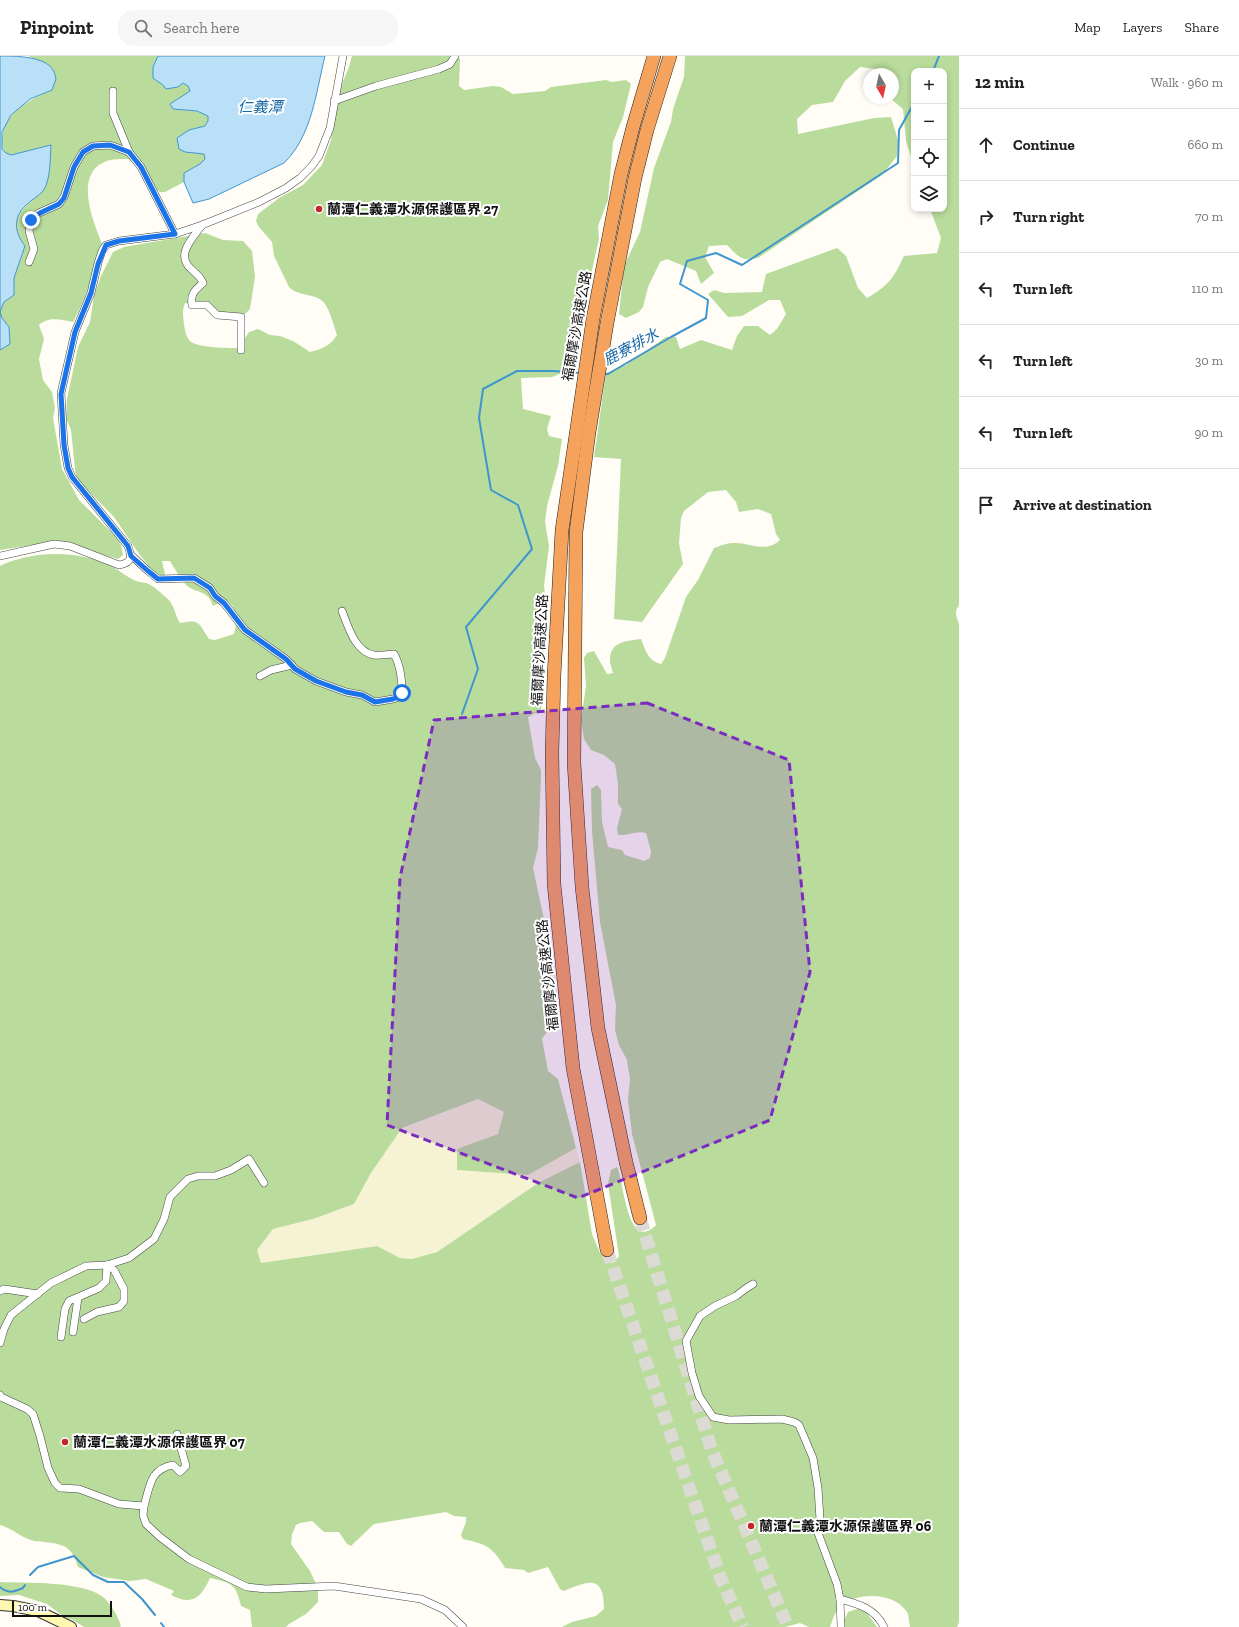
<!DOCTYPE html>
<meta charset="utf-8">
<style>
:root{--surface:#fff;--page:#f6f6f6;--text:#222;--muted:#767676;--line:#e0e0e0}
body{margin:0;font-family:"Zilla Slab","Noto Sans TC",serif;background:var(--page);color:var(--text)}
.controls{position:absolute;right:12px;top:12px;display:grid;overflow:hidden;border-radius:8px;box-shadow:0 2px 6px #0003}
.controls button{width:36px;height:36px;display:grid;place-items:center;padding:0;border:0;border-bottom:1px solid var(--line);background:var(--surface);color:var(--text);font:20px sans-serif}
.compass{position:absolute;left:863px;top:12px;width:36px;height:36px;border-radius:50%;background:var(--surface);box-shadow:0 2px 6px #0003;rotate:171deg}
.scale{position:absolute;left:12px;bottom:10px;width:100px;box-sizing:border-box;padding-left:4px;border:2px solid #111;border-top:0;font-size:11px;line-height:14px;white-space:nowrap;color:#111;-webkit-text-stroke:3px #fff;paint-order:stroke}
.stop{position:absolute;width:12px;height:12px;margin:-9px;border:3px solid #1a73e8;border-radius:50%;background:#fff}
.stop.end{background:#1a73e8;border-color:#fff;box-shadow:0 1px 4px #0008}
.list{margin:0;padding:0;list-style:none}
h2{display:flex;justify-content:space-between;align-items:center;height:52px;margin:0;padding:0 16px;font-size:17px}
h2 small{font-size:13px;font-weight:400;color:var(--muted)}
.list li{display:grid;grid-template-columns:26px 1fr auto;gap:12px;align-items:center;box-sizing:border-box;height:72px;padding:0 16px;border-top:1px solid var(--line)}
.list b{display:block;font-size:15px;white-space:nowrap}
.list em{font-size:13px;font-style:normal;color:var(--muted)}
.icon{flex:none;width:22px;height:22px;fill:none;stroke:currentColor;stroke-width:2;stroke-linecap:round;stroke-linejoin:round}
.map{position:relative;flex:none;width:959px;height:1571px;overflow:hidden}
header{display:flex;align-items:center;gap:24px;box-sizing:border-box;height:56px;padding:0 20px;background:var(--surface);border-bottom:1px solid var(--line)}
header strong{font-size:19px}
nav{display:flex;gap:22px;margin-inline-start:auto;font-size:14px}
.search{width:280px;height:36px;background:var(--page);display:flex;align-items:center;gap:10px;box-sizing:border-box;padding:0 14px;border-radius:16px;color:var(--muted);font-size:15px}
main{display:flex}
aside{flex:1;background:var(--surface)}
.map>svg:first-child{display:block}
</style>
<header>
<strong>Pinpoint</strong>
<div class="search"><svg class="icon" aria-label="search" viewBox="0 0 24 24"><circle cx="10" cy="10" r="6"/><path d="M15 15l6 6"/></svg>Search here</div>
<nav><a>Map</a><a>Layers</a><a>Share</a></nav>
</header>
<main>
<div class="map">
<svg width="959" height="1571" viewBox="0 0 959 1571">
<rect width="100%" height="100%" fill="#fffdf5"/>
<!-- farmland -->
<polygon fill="#f6f3d4" points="478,1043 504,1056 498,1078 457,1093 528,1119 576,1092 580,1106 538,1127 437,1196 412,1203 400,1202 377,1190 261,1207 257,1194 273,1173 313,1163 354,1148 371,1117 402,1072"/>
<!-- forest -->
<g fill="#b9dc9c">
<path d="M28,0H158L153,11V22L163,29L182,27L188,30L190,35L170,48L173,53L197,55L208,60V65L205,70L189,74L185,96L204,97L205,103L200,108L184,117V126L165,136H160L156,133L144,116L128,103C122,103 113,103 107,105C72,117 94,168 103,190C94,216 86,242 73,266C61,264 49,260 39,269L44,283L39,303L43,324L52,336L55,352L53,362L62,413L79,444L116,481L121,489L123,499L118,503L76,491L45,487L0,494V294L10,288L9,271L2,262L0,256L4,246L14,239V222L25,190C5,165 24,150 44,134L51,89L11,99C4,97 2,94 2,86C1,58 30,43 52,34L44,7Z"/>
<path d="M352,0H458L460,3L459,30L464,34L493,30L501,31L513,38L545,35L551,31L606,24L612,26L626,24L631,28L623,61L613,86L608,144L598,170L599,183L584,250L574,312L552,321L521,322L523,353L551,360L547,373L549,380L562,383L558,410L547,450L545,466L549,490L544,530L547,557L544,570V626L541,654L528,661L535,702L541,714V721L538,792L533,812L545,868L556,955L553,967L542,983L548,1015L558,1023L576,1092L528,1119L457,1114V1093L498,1078L504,1056L478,1043L402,1072L371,1117L354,1148L313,1163L273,1173L257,1194L261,1207L377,1190L400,1202L412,1203L437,1196L538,1127L580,1106L592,1178L600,1197L609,1207L615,1206L619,1200L608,1128L611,1114L617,1111C624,1125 627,1198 656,1169L632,1078L628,1044L630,1023L627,1004L619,989L615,974L616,949L600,866L592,775L591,733L597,729L601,734L602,766L608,791L622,794L625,799L644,805L650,802L651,795L646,777C636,774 628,780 618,779L617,772L622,753L618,748V728L615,708L604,699L591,694L584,683L581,664L586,630L584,602L587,597L594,595L607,618L613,617C612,613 610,608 610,604C610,585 627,585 641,583C646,595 648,605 661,608L665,602L686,541L698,524L714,492C720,490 727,487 733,487C750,486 765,498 780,484L776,478L771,458L758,453L739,456L736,446L726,434L708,436L684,455L681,462L679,487L683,508L642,566L614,563L621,403L594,401L606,317L626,309L666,281H676L680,293L701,284L732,294L737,280L744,270H758L770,279L777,273L786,258L780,244H769L742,260L728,261L708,238L714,234L724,237L762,236L766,218L837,192L846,200L858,232L867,242C889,229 893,223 904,200L937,197L941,182L930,153H944V15H914V110L906,85L903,53L890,42H893V18H878L876,13L860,11L845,25L833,46L812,49L797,63L798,78L874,62L891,61L898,84L897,100L882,119L758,202C741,206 739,201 727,189L709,190L705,201L714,217L701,228L696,215L667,203L660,206L648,231L643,251L639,256L626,262L619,258L624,210L640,176L654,112L671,66L673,53L684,21L685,0H959V549C954,556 956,560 959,568V1566L957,1571H910C909,1567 909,1560 907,1556C894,1536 859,1536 842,1549C835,1554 833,1563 830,1571H809L800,1567L785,1571H562L572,1566L596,1560L604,1553C604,1518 588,1525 564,1535L560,1533L548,1511L528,1517L524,1514L505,1512C493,1491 486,1488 463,1483L461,1479L466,1466V1461L454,1460L446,1456L374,1468L351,1490L347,1488L339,1476H324L312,1465L300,1467L296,1469L292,1478L291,1488L310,1515L318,1532V1546L306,1558L289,1568L286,1571H252L250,1554L241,1550C236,1528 232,1527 210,1522C201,1542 192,1550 171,1539L174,1535L146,1523L130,1525L103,1521L78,1511C72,1491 65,1488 44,1486C40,1485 35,1486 31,1484C20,1481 12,1472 0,1469V510C34,494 79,494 113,511C120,515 127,521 134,524C138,526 142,526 146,527C153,529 162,538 168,543C175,550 175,560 180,567C200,563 198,566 209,583L215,584L234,578C237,566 239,551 225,544L213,550C208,533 196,538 186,529C180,522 175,513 170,505H162L165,518L164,524L158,522L137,495L114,461L76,422L71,374L66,362L67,343L78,291L90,266L94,240L101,220L113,196L124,191L205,177L223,184L243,185L252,195L255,221L250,253L245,258L225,259L213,252L185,247C182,255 183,259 184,268C185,274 186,281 190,285C197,292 230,292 239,292L249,276L258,273L270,279L280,280L293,285L310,296C322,293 330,290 337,279C334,270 329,249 321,244C311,237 297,240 289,231L274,200L272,186L259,171L256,165L258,158L279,142L303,129L322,109L331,84L339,35L349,11Z"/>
<path d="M0,1526C26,1527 83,1525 103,1541C111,1548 118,1560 121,1570L120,1571H84L73,1564L64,1561L47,1548L19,1539L0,1540Z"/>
<polygon points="860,1552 867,1557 877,1571 841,1571 848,1556"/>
</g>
<!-- water -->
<g fill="#b9e0f7" stroke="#3f96cf">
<path d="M0,0C15,0 45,0 53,14C55,17 55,20 56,23L52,34L30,43L11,59L2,76V93L6,97L11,99L51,89C50,102 51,124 43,135C39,140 31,144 26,149C13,161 14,176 25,190L14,222V239L4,246L0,256L2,262L9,271L10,288L0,294Z"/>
<path d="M158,0H325C316,36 312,80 284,107L209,143L193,147L184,126V117L200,108L205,103L204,98L185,96L179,93L177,82L189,74L205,70L208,65V60L197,55L173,53L170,48L190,35L188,30L183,27L178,31L166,33L163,29L153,22V11Z"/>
</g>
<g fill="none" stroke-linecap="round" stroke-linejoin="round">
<!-- stream -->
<g stroke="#3f96cf" stroke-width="2">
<polyline points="933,15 939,0"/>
<polyline points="603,318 608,318 671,281 706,262 708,244 680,228 687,205 716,197 742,209 898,107 899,74 914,47"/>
<polyline points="462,658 478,613 466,571 532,493 518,449 491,434 479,362 483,333 517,315 553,315 581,317"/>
<polyline points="30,1519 38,1511 74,1500 93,1519 108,1526 124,1526 142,1543 155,1559"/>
<path d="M0,1531C8,1538 14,1536 23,1532L25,1529"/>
<polyline points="161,1567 164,1571"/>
</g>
<!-- motorway-tunnel -->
<g stroke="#dbdad3" stroke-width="13" stroke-dasharray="13 6" stroke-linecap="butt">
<polyline points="640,1162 712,1395 788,1571"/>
<polyline points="607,1194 721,1523 743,1571"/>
</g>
<!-- minor casing -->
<g stroke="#444" stroke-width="8">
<g id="minor">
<polyline points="113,35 113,57 129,96"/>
<polyline points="334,45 376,30 439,13 450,8 455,0"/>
<path d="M202,169C193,182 175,198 191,213C196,217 201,221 203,227C195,234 190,238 192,249H207L217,259L241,261V294"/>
<polyline points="29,206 34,193 29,175 31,164 39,157 59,148 64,141 74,111 83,96 93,90 110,89 129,96 141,111 175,178"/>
<path d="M131,499L148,515L158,523L194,522L210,532L215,540L224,547L245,574L286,603L295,613L316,625L346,636L362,639L375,646L393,643L399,641L402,637C402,623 401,610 394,598C388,598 380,600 374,599C355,596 348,570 342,555"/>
<path d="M0,500L54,488L70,490L119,509C132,507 132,501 128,490L72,421L68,412L64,389L61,337L75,276L91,237L98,207L102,195L106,189L119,185L175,178L202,169L259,146L286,132L300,122L311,111L319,100L330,72L343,0"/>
<polyline points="260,620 271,614 292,609"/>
<polyline points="753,1228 745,1233 736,1240 715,1250 700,1260 686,1285 692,1317 699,1340 713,1361 729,1364 782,1363 794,1366 799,1369 813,1402 818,1432 820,1463 818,1477 837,1528 840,1543 841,1571"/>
<polyline points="0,1235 4,1233 38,1238"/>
<polyline points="84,1263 97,1256 119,1251 124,1245 124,1233 114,1214 107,1209"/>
<polyline points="73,1276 78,1242"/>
<polyline points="61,1281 65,1253 69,1245 99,1232 106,1225 107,1209"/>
<polyline points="0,1287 4,1273 11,1259 51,1227 86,1210 107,1209 129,1202 154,1183 164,1163 170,1141 188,1123 198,1120 215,1120 231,1114 249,1103 264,1127"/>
<polyline points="0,1339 1,1341 27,1353 33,1358 40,1380 48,1412 55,1427 60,1432 79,1433 119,1448 144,1450 143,1459 146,1468 160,1481 189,1503 247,1531 266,1533 334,1530 421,1543 445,1554 463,1571"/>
<path d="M144,1450C150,1430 150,1413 173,1409L180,1416L186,1410L177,1378"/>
<path d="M840,1543C858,1548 875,1552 884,1571"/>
</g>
</g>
<!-- secondary casing -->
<g stroke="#333" stroke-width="12">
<polyline id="secondary" points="0,1549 13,1550 38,1555 71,1571"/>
</g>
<!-- motorway casing -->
<g stroke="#222" stroke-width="14">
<g id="motorway">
<polyline points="640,1162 626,1106 598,972 582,831 574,707 576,476 589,376 607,267 635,122 647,74 670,0"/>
<polyline points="607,1194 573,1012 554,828 552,697 554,620 562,474 593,263 621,118 633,71 654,0"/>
</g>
</g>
<!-- minor -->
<use href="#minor" stroke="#fff" stroke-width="7"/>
<!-- secondary -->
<use href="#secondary" stroke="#fff6b0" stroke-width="10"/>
<!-- motorway -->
<use href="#motorway" stroke="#f5a25d" stroke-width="13"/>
</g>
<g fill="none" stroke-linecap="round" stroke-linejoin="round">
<!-- route -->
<polyline stroke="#1a73e8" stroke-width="5" points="31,164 40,157 59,148 64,142 74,111 83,96 93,90 110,89 129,96 141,111 175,178 119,185 106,189 98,208 91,237 75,276 61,338 64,389 68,412 72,421 128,490 131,500 148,515 158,523 194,522 210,532 215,540 224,547 245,574 286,603 295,613 316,625 346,636 362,639 375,646 393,643 399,641 402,637"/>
</g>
<!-- marked area -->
<path fill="#7b2cbf" fill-opacity="0.2" stroke="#7b2cbf" stroke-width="3" stroke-dasharray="8 5" stroke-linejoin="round" d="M647,647L789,704L810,916L770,1064L578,1142L387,1069L400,822L434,664Z"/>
<!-- markers -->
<g fill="#c4262e" stroke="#fff" stroke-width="1.5">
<circle cx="319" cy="153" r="4"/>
<circle cx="65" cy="1386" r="4"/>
<circle cx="751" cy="1470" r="4"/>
</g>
<g text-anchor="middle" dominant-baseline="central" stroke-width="4" stroke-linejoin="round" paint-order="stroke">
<!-- poi labels -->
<g font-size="14" font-weight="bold" fill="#111" stroke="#fff" text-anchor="start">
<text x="327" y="153">蘭潭仁義潭水源保護區界 27</text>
<text x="73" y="1386">蘭潭仁義潭水源保護區界 07</text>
<text x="759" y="1470">蘭潭仁義潭水源保護區界 06</text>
</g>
<!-- street labels -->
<g font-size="14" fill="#111" stroke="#fff">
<text transform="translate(577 270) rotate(-80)">福爾摩沙高速公路</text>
<text transform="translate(540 594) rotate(-87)">福爾摩沙高速公路</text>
<text transform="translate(548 919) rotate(-96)">福爾摩沙高速公路</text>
</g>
<!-- water labels -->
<g font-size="15" font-style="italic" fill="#1768a6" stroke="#fff">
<text x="260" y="51">仁義潭</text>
<text transform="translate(631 291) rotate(-28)">鹿寮排水</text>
</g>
</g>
</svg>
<div class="controls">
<button>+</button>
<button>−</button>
<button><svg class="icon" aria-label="locate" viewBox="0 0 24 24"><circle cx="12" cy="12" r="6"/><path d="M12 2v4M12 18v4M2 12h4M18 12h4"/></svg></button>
<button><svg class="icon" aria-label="layers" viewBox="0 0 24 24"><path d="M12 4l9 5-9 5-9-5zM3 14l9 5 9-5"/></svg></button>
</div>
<svg class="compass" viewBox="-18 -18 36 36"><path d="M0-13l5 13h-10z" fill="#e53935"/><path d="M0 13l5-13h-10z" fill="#767676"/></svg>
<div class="scale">100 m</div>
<div class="stop" style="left:402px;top:637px"></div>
<div class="stop end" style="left:31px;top:164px"></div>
</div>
<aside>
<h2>12 min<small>Walk · 960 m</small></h2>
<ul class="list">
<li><svg class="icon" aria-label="ahead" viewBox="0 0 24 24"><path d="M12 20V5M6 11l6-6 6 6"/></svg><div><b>Continue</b></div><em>660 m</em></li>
<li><svg class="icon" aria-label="right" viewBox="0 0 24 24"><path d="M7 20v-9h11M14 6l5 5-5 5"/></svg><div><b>Turn right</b></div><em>70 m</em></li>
<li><svg class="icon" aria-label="left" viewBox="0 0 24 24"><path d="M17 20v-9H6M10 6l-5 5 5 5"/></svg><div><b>Turn left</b></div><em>110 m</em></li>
<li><svg class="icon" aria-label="left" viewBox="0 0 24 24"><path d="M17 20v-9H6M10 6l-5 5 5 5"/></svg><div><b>Turn left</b></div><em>30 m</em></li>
<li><svg class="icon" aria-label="left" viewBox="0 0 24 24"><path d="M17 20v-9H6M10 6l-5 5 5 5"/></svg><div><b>Turn left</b></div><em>90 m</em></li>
<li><svg class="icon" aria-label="arrive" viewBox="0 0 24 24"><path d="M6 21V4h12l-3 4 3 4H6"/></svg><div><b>Arrive at destination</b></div></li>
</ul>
</aside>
</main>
